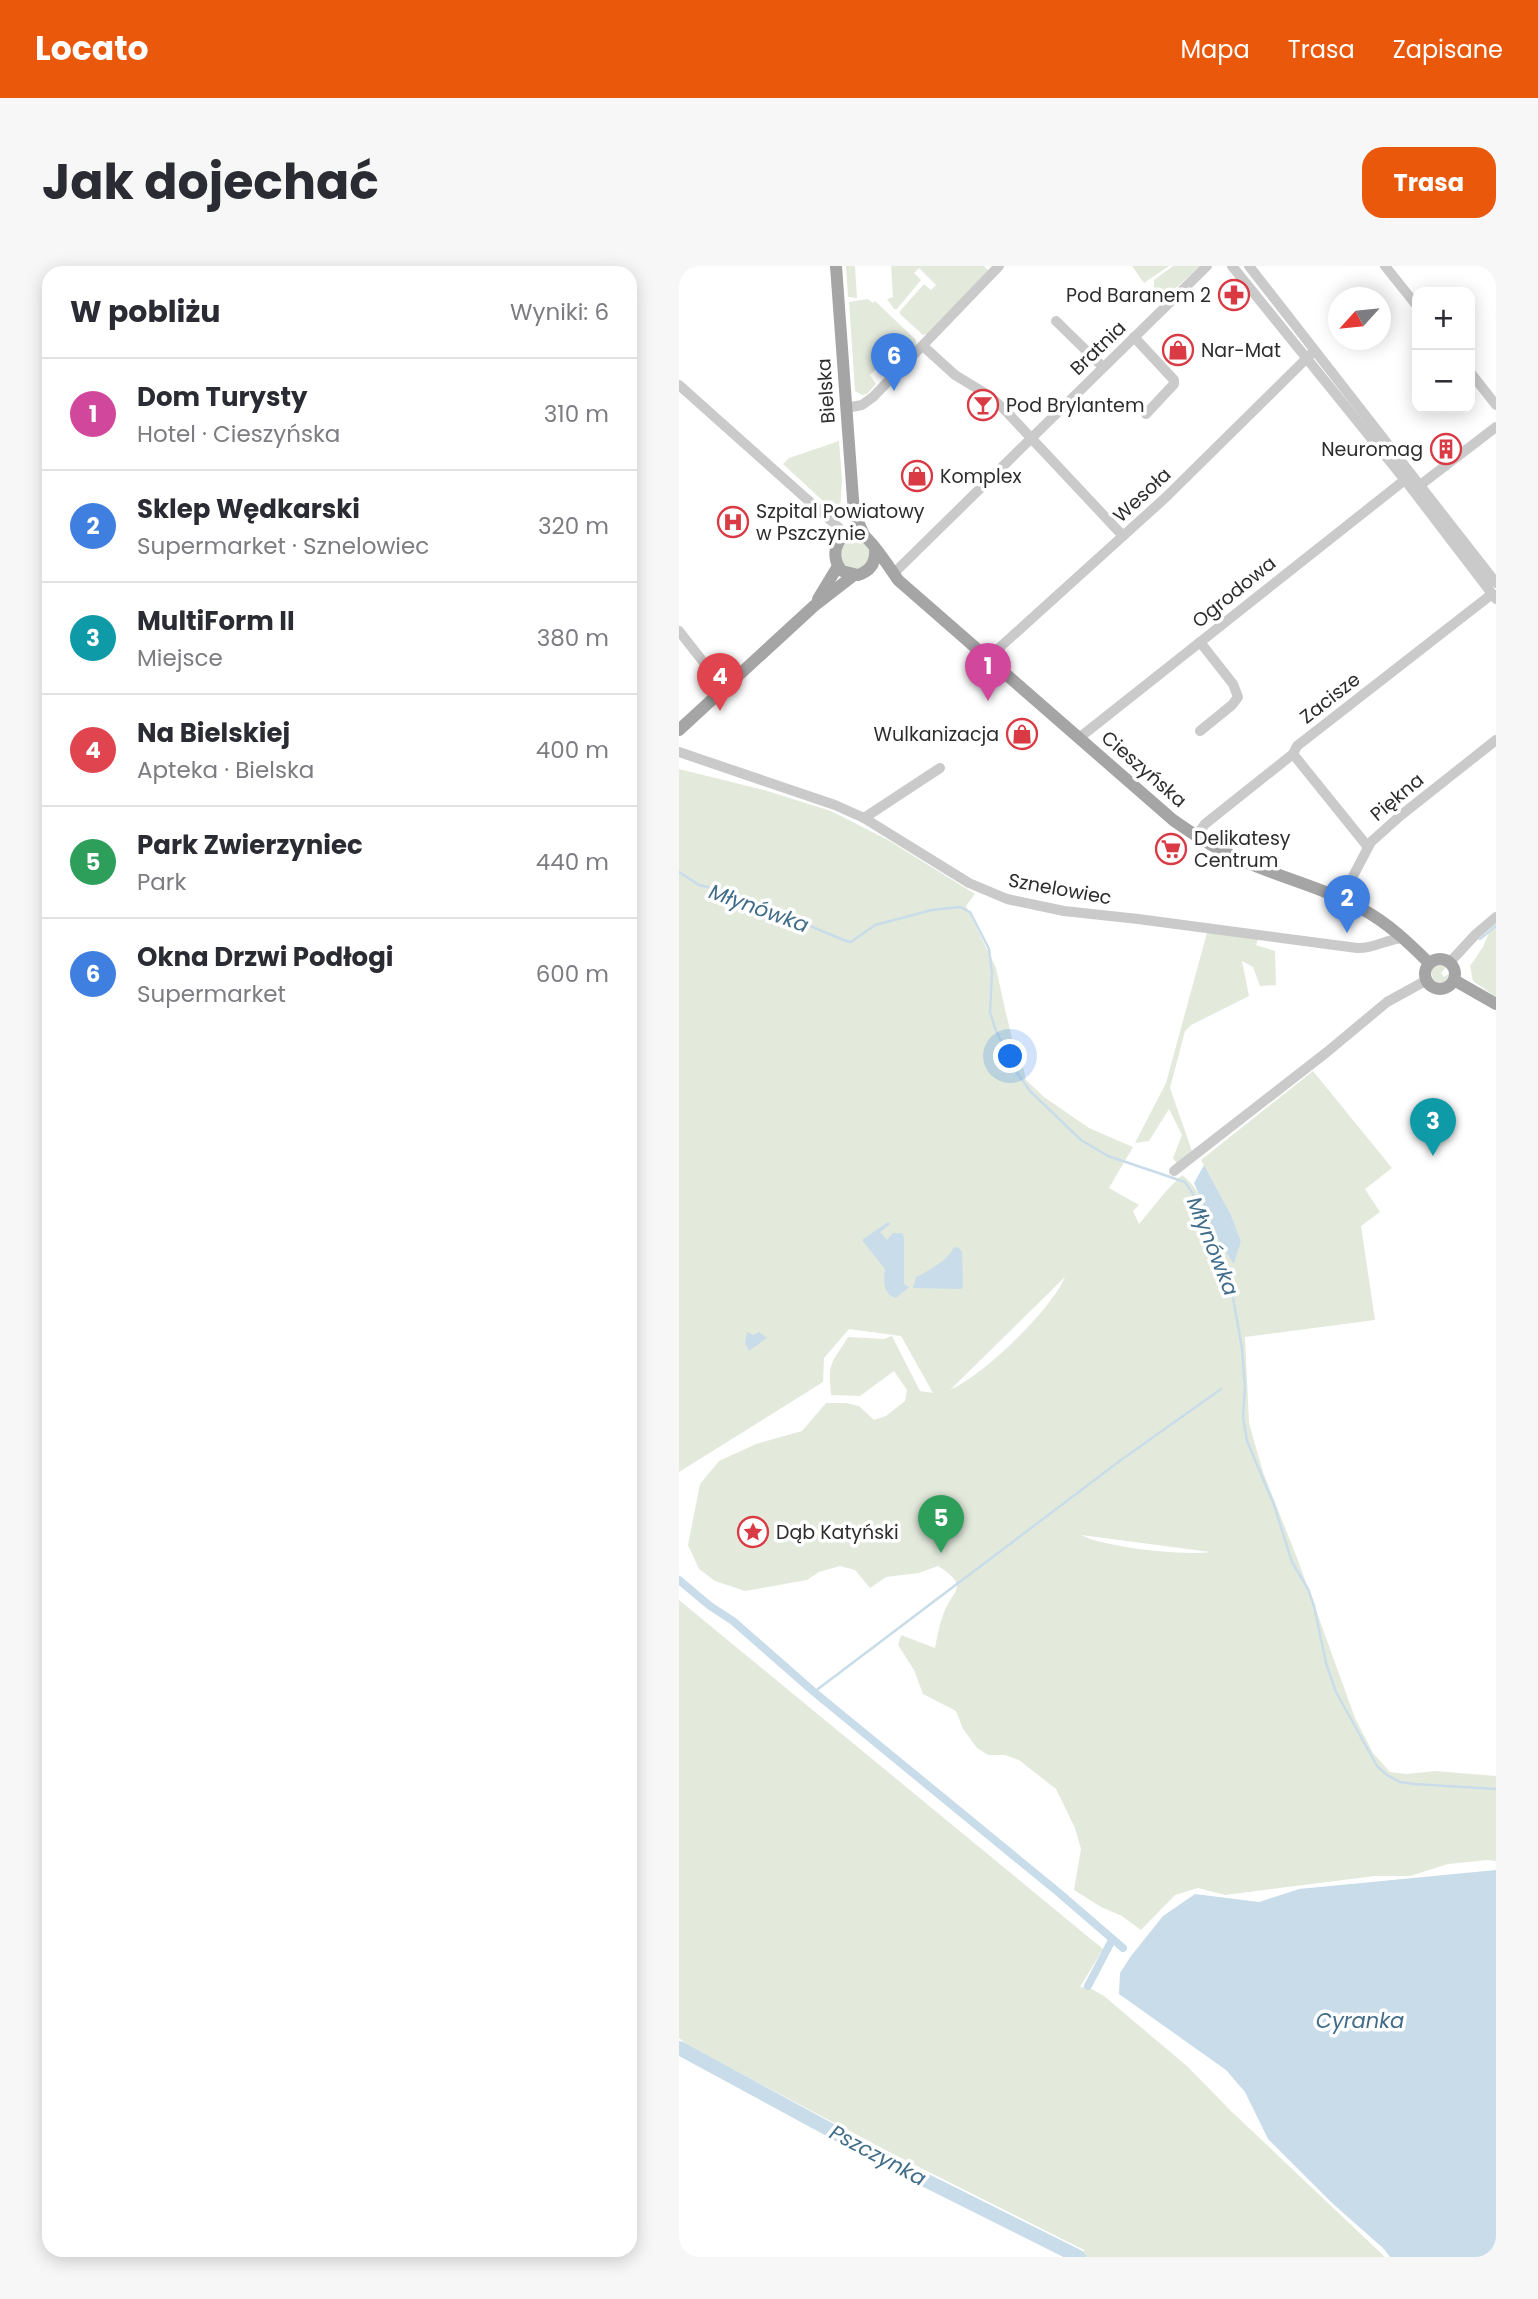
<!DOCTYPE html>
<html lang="pl">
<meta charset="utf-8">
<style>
:root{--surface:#fff;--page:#f7f7f7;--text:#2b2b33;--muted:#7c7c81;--line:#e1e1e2;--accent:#ea580c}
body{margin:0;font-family:Poppins,sans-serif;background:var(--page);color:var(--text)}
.controls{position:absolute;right:21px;top:21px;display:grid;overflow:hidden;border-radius:14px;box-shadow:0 4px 18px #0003}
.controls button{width:63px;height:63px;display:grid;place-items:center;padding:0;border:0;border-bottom:2px solid var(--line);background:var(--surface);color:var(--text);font:35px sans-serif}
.compass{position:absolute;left:649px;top:21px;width:63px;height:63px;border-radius:50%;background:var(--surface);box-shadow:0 4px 18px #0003;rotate:243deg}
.you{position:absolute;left:332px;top:791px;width:24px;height:24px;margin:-18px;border:5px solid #fff;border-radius:50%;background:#1a73e8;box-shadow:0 0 0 10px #1a73e833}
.badge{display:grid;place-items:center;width:46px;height:46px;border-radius:50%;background:var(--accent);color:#fff;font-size:23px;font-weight:700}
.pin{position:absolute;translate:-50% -58px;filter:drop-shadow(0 2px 4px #0008)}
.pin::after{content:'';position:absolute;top:37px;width:24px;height:21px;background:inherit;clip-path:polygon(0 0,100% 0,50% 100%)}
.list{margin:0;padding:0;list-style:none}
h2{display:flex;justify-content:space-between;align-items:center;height:91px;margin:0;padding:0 28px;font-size:30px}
h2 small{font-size:23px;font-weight:400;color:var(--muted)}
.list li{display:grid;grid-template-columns:46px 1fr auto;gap:21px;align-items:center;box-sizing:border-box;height:112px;padding:0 28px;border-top:2px solid var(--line)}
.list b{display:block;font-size:26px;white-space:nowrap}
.list p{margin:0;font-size:23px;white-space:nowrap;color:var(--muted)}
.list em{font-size:23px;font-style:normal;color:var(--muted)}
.map{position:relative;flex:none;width:817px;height:1991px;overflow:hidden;border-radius:21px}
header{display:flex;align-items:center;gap:42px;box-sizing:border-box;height:98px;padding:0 35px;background:var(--accent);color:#fff}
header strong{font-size:33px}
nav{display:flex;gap:38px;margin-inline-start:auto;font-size:24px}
.intro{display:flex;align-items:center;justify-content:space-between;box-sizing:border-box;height:168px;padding:0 42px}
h1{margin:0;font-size:49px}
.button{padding:18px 32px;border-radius:21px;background:var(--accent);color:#fff;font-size:24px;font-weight:700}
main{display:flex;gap:42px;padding:0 42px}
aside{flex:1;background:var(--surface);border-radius:21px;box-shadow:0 4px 18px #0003}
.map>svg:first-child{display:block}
</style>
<header>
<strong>Locato</strong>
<nav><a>Mapa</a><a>Trasa</a><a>Zapisane</a></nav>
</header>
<div class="intro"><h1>Jak dojechać</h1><a class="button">Trasa</a></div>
<main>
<aside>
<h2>W pobliżu<small>Wyniki: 6</small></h2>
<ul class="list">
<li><span class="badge" style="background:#d1479c">1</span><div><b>Dom Turysty</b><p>Hotel · Cieszyńska</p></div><em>310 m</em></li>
<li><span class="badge" style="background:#3f7fe0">2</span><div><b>Sklep Wędkarski</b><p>Supermarket · Sznelowiec</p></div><em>320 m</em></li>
<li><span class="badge" style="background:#0f9aa8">3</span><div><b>MultiForm II</b><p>Miejsce</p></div><em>380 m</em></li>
<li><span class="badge" style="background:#e0444e">4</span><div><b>Na Bielskiej</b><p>Apteka · Bielska</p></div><em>400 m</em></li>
<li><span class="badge" style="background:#2e9e5b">5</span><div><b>Park Zwierzyniec</b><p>Park</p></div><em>440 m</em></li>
<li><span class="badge" style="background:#3f7fe0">6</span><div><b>Okna Drzwi Podłogi</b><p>Supermarket</p></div><em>600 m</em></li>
</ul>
</aside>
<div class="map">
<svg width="817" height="1991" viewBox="0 0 817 1991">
<rect width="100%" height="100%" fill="#fff"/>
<!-- green -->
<g fill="#e3eadc" fill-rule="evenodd">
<polygon points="167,0 176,0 178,32 169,31"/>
<polygon points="212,0 305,0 310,5 248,68 244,69 221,48 221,45 245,18 252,24 257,19 240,2 235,7 242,14 218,43 215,43 208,33 214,31"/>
<polygon points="453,0 490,0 465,17"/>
<polygon points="494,0 521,0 483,35 475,24 475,14"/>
<polygon points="189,33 194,37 196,35 236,73 238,79 226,92 222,92 214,86 191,109 197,118 188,128 183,129 176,125 170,36"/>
<polygon points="160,175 163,213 161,245 156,246 104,198 110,192"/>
<circle cx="176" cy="288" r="15"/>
<path d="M0,503L85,524L152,545L209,574L296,628L287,640L317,702L326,743L334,776L343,796L347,814L365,831L410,862L454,881L430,922L460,939L454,945L460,958L488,924L503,909C529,927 533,972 555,997L562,975L552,949L522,894L634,805L713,902L686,923L701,946L682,960L696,1054L566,1071L570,1157L584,1206L620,1297L676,1452L694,1487L711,1506L727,1508L756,1505L817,1510V1595L808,1594L769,1598L731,1610H696L546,1629L519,1622L496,1629L462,1664L443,1650L422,1641L395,1624L402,1583L396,1562L377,1523L340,1494L326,1489H309L298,1482L284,1463L277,1445L244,1428L235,1404L219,1379L222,1369L256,1382C258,1371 260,1360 264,1349C273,1323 293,1322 259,1300L240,1307L207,1311L191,1322L176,1304L161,1300L140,1306L128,1314L66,1325L36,1315L20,1303L9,1279L21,1218L40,1195L77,1178L123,1165L147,1137H167L180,1140L195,1154L207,1150L226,1135L228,1124L215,1105L181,1130L152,1129C149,1094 152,1099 169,1071L205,1073L213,1070L241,1125L254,1127L222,1070L170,1063L145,1092L144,1116L0,1206ZM386,1011C372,1044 305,1109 271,1124ZM402,1269L531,1286C504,1290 424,1281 402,1269Z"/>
<polygon points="817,658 817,731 794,715 791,700 804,681 812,662"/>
<polygon points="529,663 580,671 577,679 596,685 597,719 581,720 574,701 563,695 570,730 512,759 506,765 491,822 514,888 498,898 494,892 503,869 490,843 470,875 456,877 487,817"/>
<polygon points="764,699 767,701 762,707 765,711 771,707 766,716 759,717 754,713 752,705 756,700"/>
<polygon points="0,1334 424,1683 401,1721 411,1722 425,1730 509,1801 552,1845 706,1991 405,1991 405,1984 216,1889 8,1779 0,1772"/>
</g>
<!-- water -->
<g fill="#c9dce9">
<polygon points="525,899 552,949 562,975 555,998 542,980 515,917"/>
<path d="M209,956L211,958L201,966L208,974L214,967H223L225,972V1018L230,1021L217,1032C204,1028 204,1015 206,1003L183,974Z"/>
<path d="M275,981L280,982L283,986L284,1020L282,1023L234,1022L237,1011C250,1005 269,994 275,981Z"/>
<polygon points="68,1066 74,1069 80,1066 88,1072 70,1085 66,1077"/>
<polygon points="817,1604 817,1991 711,1991 704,1982 653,1937 589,1873 566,1826 547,1804 440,1728 441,1707 452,1690 484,1650 516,1628 580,1636 620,1623"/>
</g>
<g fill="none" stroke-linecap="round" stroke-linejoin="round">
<!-- stream -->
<g stroke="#c9dce9" stroke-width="2.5">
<polyline points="0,606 20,619 52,627 167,675 172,676 196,659 253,644 281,641 291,646 310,683 313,707 311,746 316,762 334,801 351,825 402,874 429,890 506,916 520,937 550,1009 563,1082 566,1121 564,1151 568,1175 595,1239 613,1296 629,1323 635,1340 647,1397 657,1426 698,1500 708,1509 721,1516 735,1518 817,1523"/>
<polyline points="801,673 817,660"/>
<polyline points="135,1426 442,1194 542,1123"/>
</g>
<!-- canal -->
<g stroke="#c9dce9" stroke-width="8">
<polyline points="0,1314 31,1340 54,1355 135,1426 379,1626 444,1682"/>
<polyline points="409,1720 433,1674"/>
</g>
<!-- river -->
<polyline stroke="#c9dce9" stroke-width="14" points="0,1782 214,1898 400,1991"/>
<!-- minor -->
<g stroke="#cacaca" stroke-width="10">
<polyline points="553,0 726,214 817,333"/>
<polyline points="570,0 817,317"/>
<polyline points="706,0 738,40"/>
<polyline points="377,55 424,101"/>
<polyline points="455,71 495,114 495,118 467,148"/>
<polyline points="244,80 276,109 309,129 324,142 444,270"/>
<polyline points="791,106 817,139"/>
<polyline points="0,119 168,269"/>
<polyline points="167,142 183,139 194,131 320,0"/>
<polyline points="736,223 817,161"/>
<polyline points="215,307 528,0"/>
<polyline points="0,365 44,421"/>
<polyline points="309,392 486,232 635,85"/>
<polyline points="521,465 553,439 559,431 554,418 521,376"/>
<polyline points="400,472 732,209"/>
<path d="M0,486L156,539L185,552L290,617L328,633L385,645L459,653L678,682C695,683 707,673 724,672"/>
<polyline points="614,488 689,581"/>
<polyline points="185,552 261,502"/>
<polyline points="517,570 526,558 614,488 618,480 813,328"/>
<polyline points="662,633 692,576 721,550 817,474"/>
<polyline points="771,696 797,668 817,651"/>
<polyline points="495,905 648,786 708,736 748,714"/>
</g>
<!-- major -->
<g stroke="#a5a5a5" stroke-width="12">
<polyline points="157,0 175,247 186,271"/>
<path d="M196,283C197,296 192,305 179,309L163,305C147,288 162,258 185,270C192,274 213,305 219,314L494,554C518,571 542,586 569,597C607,613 647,623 683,643C709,657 730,677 750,697"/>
<polyline points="139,333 159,300"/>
<polyline points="0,464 135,340 175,309"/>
<circle cx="761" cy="708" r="15"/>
<polyline points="775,714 817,738"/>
</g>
</g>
<!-- icons -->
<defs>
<g id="pharmacy-ring" transform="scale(1.575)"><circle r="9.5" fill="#fff" stroke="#d93a44" stroke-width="1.5"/><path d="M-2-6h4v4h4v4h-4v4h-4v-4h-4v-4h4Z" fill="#d93a44"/></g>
<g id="shop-ring" transform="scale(1.575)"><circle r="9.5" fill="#fff" stroke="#d93a44" stroke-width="1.5"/><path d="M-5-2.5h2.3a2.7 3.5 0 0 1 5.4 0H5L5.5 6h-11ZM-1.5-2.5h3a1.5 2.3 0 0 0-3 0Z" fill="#d93a44"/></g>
<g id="bar-ring" transform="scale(1.575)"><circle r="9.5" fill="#fff" stroke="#d93a44" stroke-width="1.5"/><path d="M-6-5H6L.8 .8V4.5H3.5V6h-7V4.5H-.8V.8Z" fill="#d93a44"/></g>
<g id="building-ring" transform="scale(1.575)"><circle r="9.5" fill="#fff" stroke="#d93a44" stroke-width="1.5"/><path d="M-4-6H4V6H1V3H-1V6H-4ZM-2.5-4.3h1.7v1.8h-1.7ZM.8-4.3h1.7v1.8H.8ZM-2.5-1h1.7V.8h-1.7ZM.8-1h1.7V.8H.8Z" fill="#d93a44"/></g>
<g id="hospital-ring" transform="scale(1.575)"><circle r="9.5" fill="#fff" stroke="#d93a44" stroke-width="1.5"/><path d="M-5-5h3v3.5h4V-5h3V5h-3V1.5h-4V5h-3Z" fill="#d93a44"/></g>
<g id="supermarket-ring" transform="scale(1.575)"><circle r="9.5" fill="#fff" stroke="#d93a44" stroke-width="1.5"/><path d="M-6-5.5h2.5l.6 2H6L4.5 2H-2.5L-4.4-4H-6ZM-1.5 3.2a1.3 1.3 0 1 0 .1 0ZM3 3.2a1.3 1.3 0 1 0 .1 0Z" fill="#d93a44"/></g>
<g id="sight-ring" transform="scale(1.575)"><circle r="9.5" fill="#fff" stroke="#d93a44" stroke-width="1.5"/><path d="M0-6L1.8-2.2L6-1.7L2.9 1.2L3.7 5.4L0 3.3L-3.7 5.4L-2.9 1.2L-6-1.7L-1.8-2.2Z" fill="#d93a44"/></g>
</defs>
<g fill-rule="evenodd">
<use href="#pharmacy-ring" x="555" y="29"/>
<use href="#shop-ring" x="499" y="84"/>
<use href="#bar-ring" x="304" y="139"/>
<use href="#building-ring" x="767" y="183"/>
<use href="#shop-ring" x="238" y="210"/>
<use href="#hospital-ring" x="54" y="256"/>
<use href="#shop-ring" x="343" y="468"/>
<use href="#supermarket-ring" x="492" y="583"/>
<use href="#sight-ring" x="74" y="1266"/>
</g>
<g text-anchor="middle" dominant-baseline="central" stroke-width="7" stroke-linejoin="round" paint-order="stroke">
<!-- poi labels -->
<g font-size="19" fill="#2d2d2d" stroke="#fff" text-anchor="start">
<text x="532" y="29" text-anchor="end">Pod Baranem 2</text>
<text x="522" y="84">Nar-Mat</text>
<text x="327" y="139">Pod Brylantem</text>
<text x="744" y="183" text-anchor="end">Neuromag</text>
<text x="261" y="210">Komplex</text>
<text x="77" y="245">Szpital Powiatowy<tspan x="77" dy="22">w Pszczynie</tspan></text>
<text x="320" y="468" text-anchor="end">Wulkanizacja</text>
<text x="515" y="572">Delikatesy<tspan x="515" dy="22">Centrum</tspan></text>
<text x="97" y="1266">Dąb Katyński</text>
</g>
<!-- street labels -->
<g font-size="19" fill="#2d2d2d" stroke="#fff">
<text transform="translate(419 82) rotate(-44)">Bratnia</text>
<text transform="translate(147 125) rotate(-94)">Bielska</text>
<text transform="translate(463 229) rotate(-43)">Wesoła</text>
<text transform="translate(555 326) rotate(-39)">Ogrodowa</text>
<text transform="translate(651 432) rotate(-38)">Zacisze</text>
<text transform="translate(465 503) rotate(41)">Cieszyńska</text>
<text transform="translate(718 531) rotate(-40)">Piękna</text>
<text transform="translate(381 623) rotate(10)">Sznelowiec</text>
</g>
<!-- water labels -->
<g font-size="21" font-style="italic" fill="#416d8a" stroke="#fff">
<text transform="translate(80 642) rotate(20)">Młynówka</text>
<text transform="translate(534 980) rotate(68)">Młynówka</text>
<text x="681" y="1754">Cyranka</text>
<text transform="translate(199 1889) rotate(28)">Pszczynka</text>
</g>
</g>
</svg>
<div class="controls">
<button>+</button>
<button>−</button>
</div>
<svg class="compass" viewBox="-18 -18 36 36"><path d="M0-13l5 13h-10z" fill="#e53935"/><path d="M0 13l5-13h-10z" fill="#7c7c81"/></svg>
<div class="you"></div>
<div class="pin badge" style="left:309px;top:435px;background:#d1479c">1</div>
<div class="pin badge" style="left:668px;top:667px;background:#3f7fe0">2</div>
<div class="pin badge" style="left:754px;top:890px;background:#0f9aa8">3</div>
<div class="pin badge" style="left:41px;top:445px;background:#e0444e">4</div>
<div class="pin badge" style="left:262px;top:1287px;background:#2e9e5b">5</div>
<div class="pin badge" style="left:215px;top:125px;background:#3f7fe0">6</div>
</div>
</main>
